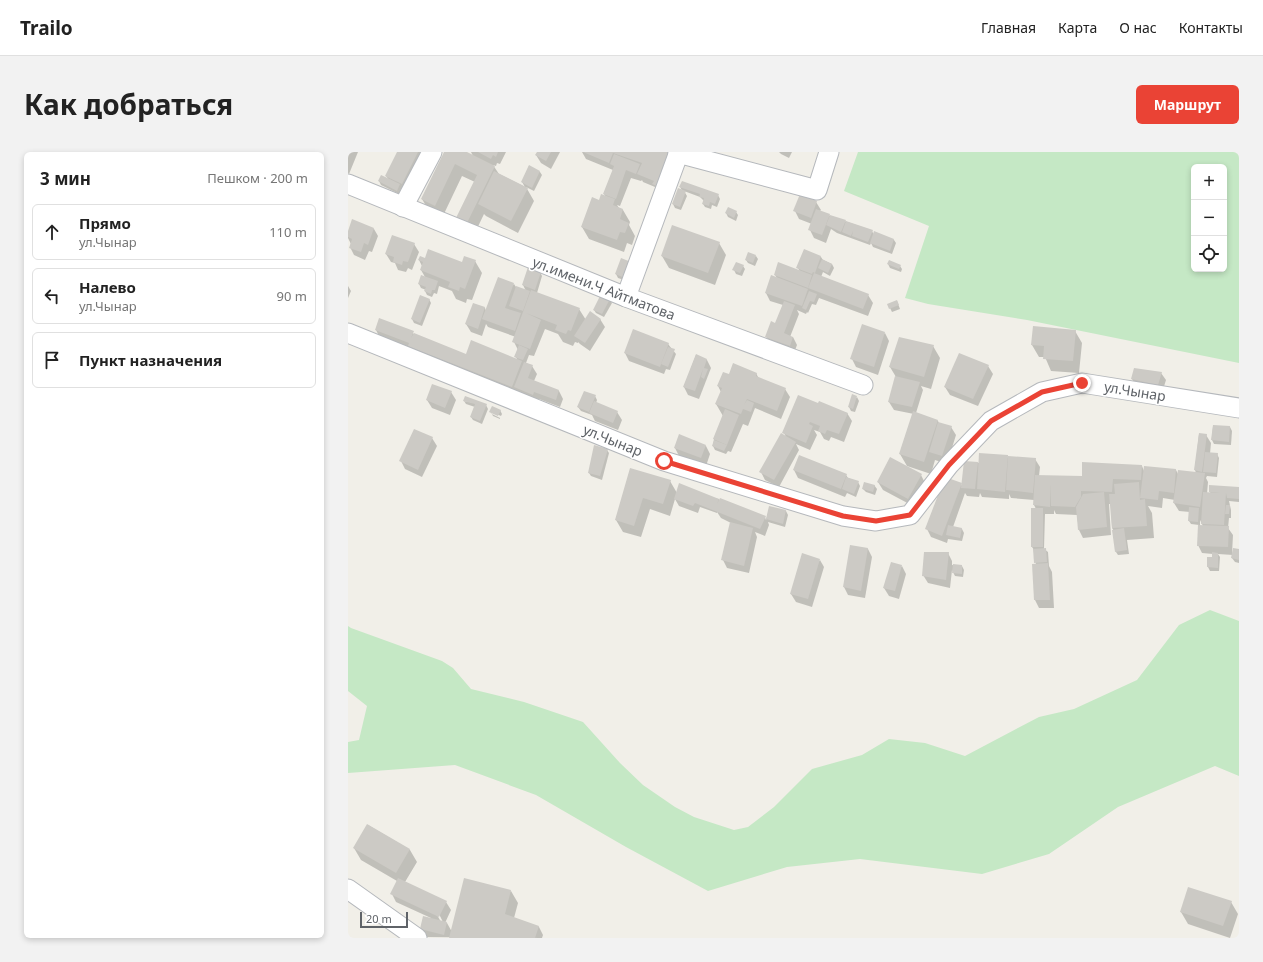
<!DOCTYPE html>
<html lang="ru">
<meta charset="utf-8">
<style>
:root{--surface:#fff;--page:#f2f2f2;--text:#222;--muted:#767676;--line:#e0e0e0;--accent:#ea4335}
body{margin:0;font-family:"Noto Sans",sans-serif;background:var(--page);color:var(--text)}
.controls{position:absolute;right:12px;top:12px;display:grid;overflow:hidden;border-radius:6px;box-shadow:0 2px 6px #0003}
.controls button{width:36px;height:36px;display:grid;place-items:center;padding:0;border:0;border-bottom:1px solid var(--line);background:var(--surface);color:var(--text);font:20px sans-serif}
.scale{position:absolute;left:12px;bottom:10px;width:48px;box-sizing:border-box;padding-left:4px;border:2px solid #5f6368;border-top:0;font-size:11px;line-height:14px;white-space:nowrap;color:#5f6368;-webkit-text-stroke:3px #fff;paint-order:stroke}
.stop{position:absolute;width:12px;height:12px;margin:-9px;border:3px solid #ea4335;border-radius:50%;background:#fff}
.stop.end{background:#ea4335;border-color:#fff;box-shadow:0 1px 4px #0008}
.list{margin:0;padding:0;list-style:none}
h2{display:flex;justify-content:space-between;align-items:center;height:52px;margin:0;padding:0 16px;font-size:17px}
h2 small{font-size:13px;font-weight:400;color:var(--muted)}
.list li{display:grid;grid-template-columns:26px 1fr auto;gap:12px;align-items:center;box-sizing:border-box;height:56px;margin:0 8px 8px;padding:0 8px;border:1px solid var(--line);border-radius:6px}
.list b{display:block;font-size:15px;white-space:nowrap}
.list p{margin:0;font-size:13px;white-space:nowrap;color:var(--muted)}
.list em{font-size:13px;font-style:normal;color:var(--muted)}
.icon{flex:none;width:22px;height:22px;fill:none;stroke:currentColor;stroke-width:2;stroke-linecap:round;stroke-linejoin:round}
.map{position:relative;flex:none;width:891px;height:786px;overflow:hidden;border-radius:6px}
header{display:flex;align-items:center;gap:24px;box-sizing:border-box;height:56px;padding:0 20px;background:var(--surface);border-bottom:1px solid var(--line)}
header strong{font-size:19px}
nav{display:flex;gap:22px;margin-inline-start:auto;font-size:14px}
.intro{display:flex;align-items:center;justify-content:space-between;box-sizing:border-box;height:96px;padding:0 24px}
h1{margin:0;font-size:28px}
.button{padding:10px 18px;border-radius:6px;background:var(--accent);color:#fff;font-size:14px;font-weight:700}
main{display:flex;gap:24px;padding:0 24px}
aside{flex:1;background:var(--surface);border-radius:6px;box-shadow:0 2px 6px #0003}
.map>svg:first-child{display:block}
</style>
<header>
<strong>Trailo</strong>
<nav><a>Главная</a><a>Карта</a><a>О нас</a><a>Контакты</a></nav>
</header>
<div class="intro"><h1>Как добраться</h1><a class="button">Маршрут</a></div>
<main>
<aside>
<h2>3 мин<small>Пешком · 200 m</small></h2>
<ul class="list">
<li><svg class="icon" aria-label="ahead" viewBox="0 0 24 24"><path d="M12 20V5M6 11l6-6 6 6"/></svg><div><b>Прямо</b><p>ул.Чынар</p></div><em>110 m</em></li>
<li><svg class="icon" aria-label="left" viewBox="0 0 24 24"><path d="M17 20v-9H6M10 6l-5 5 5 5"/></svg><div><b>Налево</b><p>ул.Чынар</p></div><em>90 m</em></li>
<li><svg class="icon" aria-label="arrive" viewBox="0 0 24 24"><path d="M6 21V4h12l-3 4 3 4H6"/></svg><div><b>Пункт назначения</b></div></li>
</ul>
</aside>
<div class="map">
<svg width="891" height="786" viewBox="0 0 891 786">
<rect width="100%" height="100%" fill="#f1efe8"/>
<!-- green -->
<g fill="#c5e8c5" fill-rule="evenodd">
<path d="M510,0H891V211L679,168L580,152L557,146L581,74L496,39ZM846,15H876V117H846Z"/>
<polygon points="862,458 891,469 891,624 867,614 770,655 701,702 634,722 512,707 439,715 360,739 278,695 188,643 107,613 0,621 0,590 11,588 19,554 0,539 0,474 3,476 94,509 105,516 123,537 176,550 235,570 272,611 295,633 327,655 346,665 386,678 400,675 426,655 464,617 514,603 541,587 577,591 617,604 691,565 726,557 789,528 831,473"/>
</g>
<!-- shadow -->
<g fill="#0003" fill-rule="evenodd">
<polygon points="0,0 10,0 1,22 0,21"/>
<polygon points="50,0 78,0 59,40 53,37 51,42 33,33 31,29 41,28 38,24"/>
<polygon points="97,0 117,0 125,4 123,0 158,0 152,12 149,11 148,14 145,13 151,22 177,35 174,30 181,14 192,20 194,23 186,39 178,35 186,49 170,81 138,64 136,62 126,83 117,78 127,30 114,24 94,66 81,59 74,47"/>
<polygon points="190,0 212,0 203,17 193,11 188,3"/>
<polygon points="234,0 323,0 310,40 307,35 295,30 294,28 293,29 283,26 272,54 269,53 271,56 275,58 282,70 281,73 287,84 284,93 279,91 276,100 241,87 234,75 252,49 258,45 256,42 265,18 238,7"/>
<polygon points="431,0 444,0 441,6 433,2"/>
<polygon points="332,35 370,43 372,47 369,55 364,53 363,57 357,55 355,52 356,49 352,45 336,39 339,44 333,58 327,56 325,52 335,40"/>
<polygon points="468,50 473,58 472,59 481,63 483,65 483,64 524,79 526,83 546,88 548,91 544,102 525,95 523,91 522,93 489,81 483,77 478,91 466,86 462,78 464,72 451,67 447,59"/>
<polygon points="388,60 390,63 388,69 380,65 378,61"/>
<polygon points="26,77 30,84 24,100 21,99 17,108 6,103 2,95 3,92 0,86 0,82"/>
<polygon points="371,91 378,103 367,133 321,116 314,104"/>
<polygon points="66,92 71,100 64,118 60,116 58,120 50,118 47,111 43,110 38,102"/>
<polygon points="456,99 473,105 475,108 484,112 486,116 482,124 475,120 473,125 520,143 525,151 520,164 471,146 468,153 464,152 460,161 459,160 458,162 449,158 451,162 442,185 445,185 449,193 446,201 422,192 418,184 428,172 435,153 422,149 418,141 429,126 427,123 452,120 450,116"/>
<polygon points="408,104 410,107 407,114 400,111 398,108"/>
<polygon points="77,107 114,111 127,109 134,121 124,148 119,147 118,151 108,147 104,139 91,134 89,142 86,141 84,145 79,143 77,139 78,138 73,136 71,132 77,125 73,118 74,114 71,108"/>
<polygon points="274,108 279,129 270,126 268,122"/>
<polygon points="540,112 552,114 554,117 553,120 542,116"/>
<polygon points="395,114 397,117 394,124 388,122 386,118"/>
<polygon points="192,120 194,124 189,141 231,157 238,168 252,167 257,175 242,199 232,192 230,190 230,191 227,190 225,194 215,190 210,182 197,177 186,204 181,203 178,211 184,214 189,222 186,229 211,239 215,247 212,255 191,247 190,250 32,186 28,178 32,168 118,203 169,207 167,204 170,198 166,190 168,185 140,175 138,172 134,184 123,180 118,172 126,152 137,156 138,159 166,132 168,135 178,139 175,133"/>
<polygon points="0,134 3,139 0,146"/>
<polygon points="81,147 83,151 74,174 66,171 64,167"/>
<polygon points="262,148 264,151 256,165 248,161 246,158"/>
<polygon points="549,149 552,157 544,160 542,156"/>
<polygon points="727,179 734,191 731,221 703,219 697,205 691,205 684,193"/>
<polygon points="537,181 541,189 530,223 508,215 504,207"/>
<polygon points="320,192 328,202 322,218 318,217 316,222 281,209 277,201"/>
<polygon points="585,194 592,206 583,237 573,234 575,238 568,261 590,269 591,271 603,275 608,283 599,312 587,308 583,322 559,314 552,302 566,262 546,258 541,250 548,225 542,215"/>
<polygon points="348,203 359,208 363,216 351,247 340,243 336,235"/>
<polygon points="640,214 645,222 630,254 602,243 597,235"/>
<polygon points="787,217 813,221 818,228 814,241 789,235 784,227"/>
<polygon points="408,221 411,227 437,237 442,245 433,267 407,256 400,274 395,272 383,300 380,299 378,302 367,298 365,294 366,287 375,264 368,252 373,240 370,234 382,224"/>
<polygon points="103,240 108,248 102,263 84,256 79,248"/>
<polygon points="247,244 249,248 248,251 269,260 274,268 270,278 247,269 244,263 233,259 230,255"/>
<polygon points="509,245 511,249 507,260 503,259 501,255"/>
<polygon points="116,249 138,253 140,257 134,272 125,268 123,265 127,255 118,252"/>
<polygon points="470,252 499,261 504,269 496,290 483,285 481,289 476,287 472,280 466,278 469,283 462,298 448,292 451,298 431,335 417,328 413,320 438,285 436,281"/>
<polygon points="152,258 154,262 153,264 144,260 144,262 152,266 152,267 145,264 143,260"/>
<polygon points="865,274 882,275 884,279 883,293 866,292 864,288"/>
<path d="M851,282L858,283L863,291L862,302H869L871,306L869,325L859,324L858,326L860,330L859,342H863L862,340L891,336V350L881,349L883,358V366H881L880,376L885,383L884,402L891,398V411L887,410L884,406L885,403L870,402L872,405L871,419H862L860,415V406H865V402L854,401L850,393L851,373L843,372L841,369L842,360L831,359L826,351L827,348L815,346L814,356L800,354L804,361L806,386L779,388L781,402L770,403L768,400L766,379L764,376L763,352H761L763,383L735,386L731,378L729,363L708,362L706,358V362H697L696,397L700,400L701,414L704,420L706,456H691L687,448L685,413H688L686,398L684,395L688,357L686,353V348L663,346L661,342V347L634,345L632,341L631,345L619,344L617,341L605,375L614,377L616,381L614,389L600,387L599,391L583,385L579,377L613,332L614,334L617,310L632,311L659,304L661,308L687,307L692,315L691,324L733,325L794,314L796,319L828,318L830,322L848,321L847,318ZM852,368L855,374H852Z"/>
<polygon points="84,286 89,294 74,325 57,317 53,309"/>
<polygon points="358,294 362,302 358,314 331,304 327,296"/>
<polygon points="259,298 261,301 254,328 243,324 241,321"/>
<polygon points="283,317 322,329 329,341 371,347 372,350 417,365 418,368 422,355 438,359 440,363 437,375 420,370 421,373 417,384 407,380 409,385 401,421 379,416 375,408 383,371 373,366 369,360 369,361 352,355 350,361 331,354 327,347 322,364 302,357 293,385 275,380 268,368"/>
<polygon points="446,318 498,323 500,326 510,330 512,334 508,345 499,341 497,345 450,326"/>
<polygon points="573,323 577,331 565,354 535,338 530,330"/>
<polygon points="526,333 529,337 527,343 518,340 515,337"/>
<polygon points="503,394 520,397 524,405 517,446 500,443 496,435"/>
<polygon points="600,401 604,409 604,413 614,414 616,418 615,425 607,424 604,418 602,436 580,431 575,423"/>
<polygon points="472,408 476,415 464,455 448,450 443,442"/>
<polygon points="554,414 558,422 551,447 541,444 536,436"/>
<path d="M20,673L62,698L69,710L57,730L98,750L103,758L97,771H99L104,780L163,739L170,751L166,766L191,775L195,783L194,786L77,785L73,777L83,766L48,750L44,742L49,729L13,708L6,696ZM90,760L95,770H93L88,761Z"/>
<polygon points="883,750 890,762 882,786 840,772 833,760"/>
</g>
<!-- building -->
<g fill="#cccac5">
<polygon points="49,0 70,0 54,32 37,24"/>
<polygon points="96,0 119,0 147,14 119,71 108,66 129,23 107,12 87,54 73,47"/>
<polygon points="130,0 150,0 148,5 145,3 143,7"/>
<polygon points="189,0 203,0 198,9 187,3"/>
<polygon points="235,0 319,0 322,1 311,35 304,32 306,29 289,22 294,11 265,1 261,11"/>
<polygon points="266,2 292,12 288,22 278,18 268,47 255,42 266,14 262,12"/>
<polygon points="181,13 192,19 184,36 173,30"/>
<polygon points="146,19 180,36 163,69 130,52"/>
<polygon points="33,23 52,32 49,39 30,29"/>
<polygon points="334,29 371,42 367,52 362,50 361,54 354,52 356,46 351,45 352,42 331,35"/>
<polygon points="330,36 338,39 332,55 324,52"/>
<polygon points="253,42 267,47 265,53 275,57 272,67 281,71 277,81 272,80 269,88 233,75 244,45 251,48"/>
<polygon points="452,42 469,49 463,66 445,59"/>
<polygon points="380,55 389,59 386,66 377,61"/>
<polygon points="468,57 482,62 474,83 460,78"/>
<polygon points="482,63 498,68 493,80 478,73"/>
<polygon points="4,67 26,76 20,93 16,91 13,100 1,96 4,87 0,85 0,79"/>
<polygon points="498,69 525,78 520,90 504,84 505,79 503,84 494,80"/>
<polygon points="324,73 372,90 360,121 313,104"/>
<polygon points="526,79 546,87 542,99 522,91"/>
<polygon points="44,83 67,91 60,110 55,109 54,113 45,110 46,105 37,102"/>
<polygon points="80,97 114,110 116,104 128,108 117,137 112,135 111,139 100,135 102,130 72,118 75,110 70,108 72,104 77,106"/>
<polygon points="456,97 473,104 467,121 465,120 464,122 448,116"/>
<polygon points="400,100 408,103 405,111 397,108"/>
<polygon points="273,106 283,110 277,126 267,122"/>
<polygon points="474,107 484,112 480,121 470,116"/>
<polygon points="541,108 553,113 551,117 539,112"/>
<polygon points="388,110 396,113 392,121 384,118"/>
<polygon points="430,110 464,123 460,136 426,123"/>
<polygon points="180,115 193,120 187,138 174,133"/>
<polygon points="466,121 521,142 515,157 460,136"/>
<polygon points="73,123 90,129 87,138 84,138 83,142 76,139 78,135 70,132"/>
<polygon points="423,123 460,137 454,154 417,141"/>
<polygon points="150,125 166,131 157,156 173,161 167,179 134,167"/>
<polygon points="168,134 182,139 175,159 161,154"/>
<polygon points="183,138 232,156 223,179 220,178 218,182 207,178 209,173 178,161 193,168 182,197 164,190"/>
<polygon points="461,139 469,142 466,150 462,149 458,158 454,156"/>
<polygon points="253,142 262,147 254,162 245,158"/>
<polygon points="72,143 82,147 72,171 63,167"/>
<polygon points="549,148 551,153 541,157 539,152"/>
<polygon points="436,149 447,153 436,181 445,185 442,194 417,185 423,169 427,171"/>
<polygon points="125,151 137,155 130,177 117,172"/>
<polygon points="242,159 253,167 237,191 226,184"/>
<polygon points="31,166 66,179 63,186 66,181 118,202 123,188 174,209 164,235 60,194 61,191 27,178"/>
<polygon points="514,172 537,180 526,215 502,207"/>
<polygon points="685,174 728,178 725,209 695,207 696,194 683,193"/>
<polygon points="285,177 321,191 312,215 276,201"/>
<polygon points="551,185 586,193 576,225 541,215"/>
<polygon points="171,193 180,197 175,208 166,205"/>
<polygon points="320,195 327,197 320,215 313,212"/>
<polygon points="611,201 641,213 625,247 596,235"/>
<polygon points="348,202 359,207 356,216 360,217 356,227 353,225 355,217 347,239 335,235"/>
<polygon points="176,210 185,213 180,226 211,238 208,248 186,240 185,243 166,235"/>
<polygon points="385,211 409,221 408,224 438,236 429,259 399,247 396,253 399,248 406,251 403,260 395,257 393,262 367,252 374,236 369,234 375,220 381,222"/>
<polygon points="786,216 814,220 810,233 783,227"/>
<polygon points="547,224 572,230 564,255 540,250"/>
<polygon points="84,232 104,239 97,256 78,248"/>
<polygon points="236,239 248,243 241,260 229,255"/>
<polygon points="504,242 509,244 505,257 500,255"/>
<polygon points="450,243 470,251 471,249 500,261 491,282 479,278 477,282 470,279 472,274 462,270 461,272 465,274 458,291 434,281"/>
<polygon points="117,244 139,252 132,269 122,265 127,252 115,249"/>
<polygon points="246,249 270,259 265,271 241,261"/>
<polygon points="144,254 153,258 150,264 141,260"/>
<polygon points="377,257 391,263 379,293 365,287"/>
<polygon points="565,259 590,268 576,310 551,302"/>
<polygon points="590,270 604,274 594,304 581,300"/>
<polygon points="865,273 882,274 881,290 863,288"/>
<polygon points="66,277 85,285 70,318 51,309"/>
<polygon points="433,281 448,290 426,328 411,320"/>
<polygon points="851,281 859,282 854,320 846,318"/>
<polygon points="331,282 358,293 353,306 326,296"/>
<polygon points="366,288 379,293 376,299 364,294"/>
<polygon points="246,293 260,297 252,324 240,321"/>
<polygon points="857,300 870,301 868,321 855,320"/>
<polygon points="631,301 660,303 657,340 629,337"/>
<polygon points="451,303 499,322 493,337 445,318"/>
<polygon points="660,304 688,306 685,341 658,338"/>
<polygon points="542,305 574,322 560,347 529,330"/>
<polygon points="616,309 630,310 627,337 613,336"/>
<polygon points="734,310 794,313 793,328 765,327 764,340 733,339 733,345 727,355 703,354 703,332 702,355 685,353 687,323 734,324"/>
<polygon points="796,314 828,317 826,341 811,339 810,348 792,346"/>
<polygon points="282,316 323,328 315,352 295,346 286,374 267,368"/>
<polygon points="830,318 857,321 852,355 825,351"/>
<polygon points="498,325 511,329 506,342 494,337"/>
<polygon points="597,325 614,331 594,384 577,377"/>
<polygon points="516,330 527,333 525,340 514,337"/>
<polygon points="791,330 792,348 797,347 799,374 764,376 761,342 767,342 766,332"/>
<polygon points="331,331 371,347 369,352 372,346 418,364 412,377 347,351 345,354 326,347"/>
<polygon points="861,333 891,335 891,347 879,346 878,341 876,373 853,372 855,340 872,341 861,340"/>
<polygon points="756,340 759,375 730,378 728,355 735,342"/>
<polygon points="878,353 882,353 881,362 877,362"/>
<polygon points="421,354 438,358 435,372 418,367"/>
<polygon points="841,355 851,356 850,370 840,369"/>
<rect x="683" y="356" width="12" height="39"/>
<polygon points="382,370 405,376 396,414 373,408"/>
<polygon points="600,373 614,376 612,386 598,383"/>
<polygon points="850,373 881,374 880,395 849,394"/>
<polygon points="776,376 779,398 767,400 764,378"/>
<polygon points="502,393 520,396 513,439 495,435"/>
<polygon points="698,396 699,410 686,411 685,397"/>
<polygon points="885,396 891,397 891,408 883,406"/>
<polygon points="576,400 601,400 598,428 574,424"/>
<polygon points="864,400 870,401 870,416 859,415 859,405 864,405"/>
<polygon points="454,401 472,407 460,447 442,442"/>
<polygon points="543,410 554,413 547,439 535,436"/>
<polygon points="700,411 702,448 686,448 684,412"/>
<polygon points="605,412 614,413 614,422 604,421"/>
<polygon points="19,672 62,697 48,721 5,696"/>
<polygon points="50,726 99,749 91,765 42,742"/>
<polygon points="116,726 163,738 157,762 191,774 187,786 101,786"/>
<polygon points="840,735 884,749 875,774 832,760"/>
<polygon points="75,764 99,770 96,783 72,777"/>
</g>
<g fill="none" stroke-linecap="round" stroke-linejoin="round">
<!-- minor casing -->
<g stroke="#b5b8bc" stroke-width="21">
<g id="minor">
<polyline points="330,1 469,38 481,0"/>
<polyline points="0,32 278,145 515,233"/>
<polyline points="55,55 84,0"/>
<polyline points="278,145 331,0"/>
<polyline points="0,181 316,309 495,364 528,369 562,363 601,313 643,269 694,240 734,231 891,256"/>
<polyline points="0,737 69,786"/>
</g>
</g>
<!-- minor -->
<use href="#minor" stroke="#fff" stroke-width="19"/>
</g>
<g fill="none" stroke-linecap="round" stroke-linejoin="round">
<!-- route -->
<polyline stroke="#ea4335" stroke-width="5" points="316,309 495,364 528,369 562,363 601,313 643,269 694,240 734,231"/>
</g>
<g text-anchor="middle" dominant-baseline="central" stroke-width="3" stroke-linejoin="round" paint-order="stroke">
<!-- street labels -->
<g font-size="14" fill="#5f6368" stroke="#fff">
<text transform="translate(256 136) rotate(21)">ул.имени.Ч Айтматова</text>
<text transform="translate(787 239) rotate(9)">ул.Чынар</text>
<text transform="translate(265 288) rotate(22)">ул.Чынар</text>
</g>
</g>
</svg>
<div class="controls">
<button>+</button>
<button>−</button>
<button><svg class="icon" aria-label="locate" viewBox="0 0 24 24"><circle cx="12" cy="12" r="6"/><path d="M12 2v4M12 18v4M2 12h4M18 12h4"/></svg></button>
</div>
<div class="scale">20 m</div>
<div class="stop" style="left:316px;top:309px"></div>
<div class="stop end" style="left:734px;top:231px"></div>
</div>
</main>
